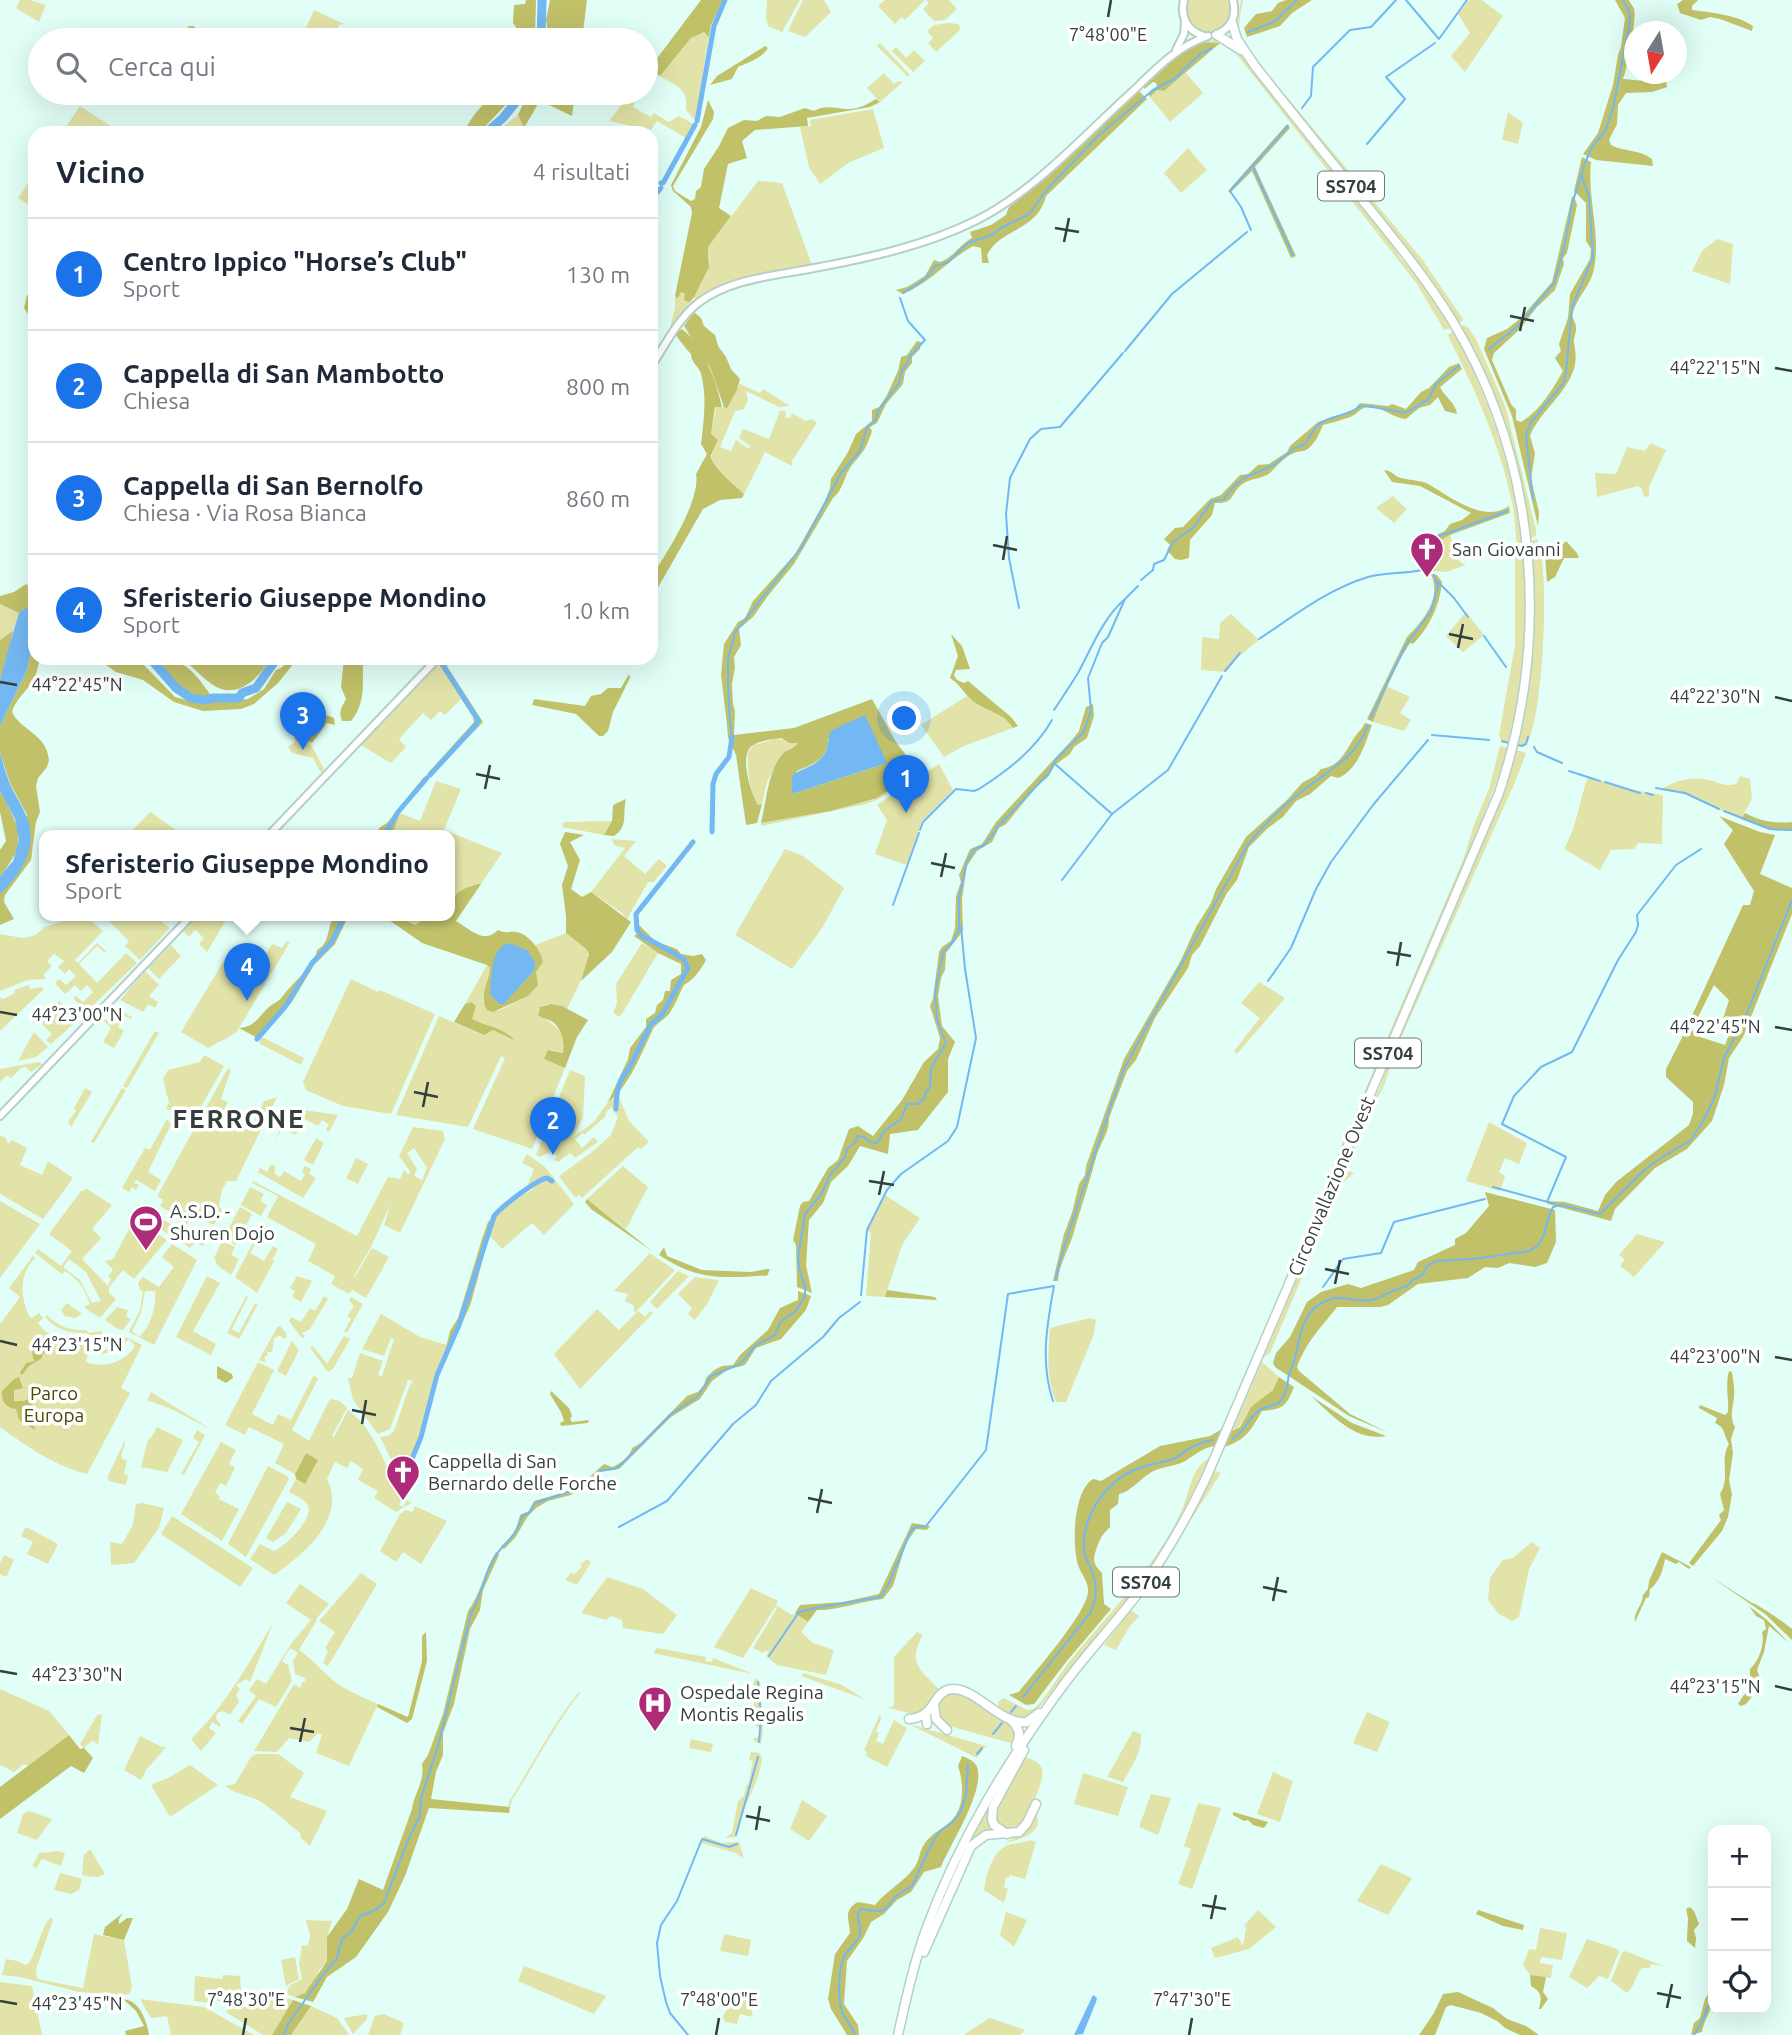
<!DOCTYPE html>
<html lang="it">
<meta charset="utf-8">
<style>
:root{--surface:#fff;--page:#f2f2f3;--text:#1f2937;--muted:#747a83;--line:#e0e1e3;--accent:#1a73e8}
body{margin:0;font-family:Ubuntu,sans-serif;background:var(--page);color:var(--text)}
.controls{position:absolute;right:21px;bottom:21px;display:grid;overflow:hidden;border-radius:14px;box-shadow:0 7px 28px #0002}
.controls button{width:63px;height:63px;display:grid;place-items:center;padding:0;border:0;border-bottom:2px solid var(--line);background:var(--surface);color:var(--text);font:35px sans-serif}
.compass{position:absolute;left:1624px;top:21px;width:63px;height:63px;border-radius:50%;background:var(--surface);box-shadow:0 7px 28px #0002;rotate:191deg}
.you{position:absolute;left:905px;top:719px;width:24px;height:24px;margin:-18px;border:5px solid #fff;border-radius:50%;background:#1a73e8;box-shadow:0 0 0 10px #1a73e833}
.badge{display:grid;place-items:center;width:46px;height:46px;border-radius:50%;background:var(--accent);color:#fff;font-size:23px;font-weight:700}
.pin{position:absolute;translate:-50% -58px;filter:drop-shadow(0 2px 4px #0008)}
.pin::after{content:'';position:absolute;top:37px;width:24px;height:21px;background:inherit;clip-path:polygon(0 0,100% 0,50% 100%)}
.popup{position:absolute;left:39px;top:830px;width:416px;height:91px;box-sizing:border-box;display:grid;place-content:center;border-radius:14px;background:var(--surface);filter:drop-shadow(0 2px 5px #0005);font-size:23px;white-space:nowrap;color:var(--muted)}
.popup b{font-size:26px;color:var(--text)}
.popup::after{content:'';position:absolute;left:50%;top:100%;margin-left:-14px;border:14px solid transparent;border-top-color:var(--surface)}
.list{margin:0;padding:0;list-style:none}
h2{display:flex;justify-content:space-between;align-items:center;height:91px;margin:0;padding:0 28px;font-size:30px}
h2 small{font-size:23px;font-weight:400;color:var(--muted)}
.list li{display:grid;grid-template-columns:46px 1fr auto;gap:21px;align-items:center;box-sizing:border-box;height:112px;padding:0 28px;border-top:2px solid var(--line)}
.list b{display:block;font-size:26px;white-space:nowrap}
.list p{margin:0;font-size:23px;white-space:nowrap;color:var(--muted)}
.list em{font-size:23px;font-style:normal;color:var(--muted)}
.icon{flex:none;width:38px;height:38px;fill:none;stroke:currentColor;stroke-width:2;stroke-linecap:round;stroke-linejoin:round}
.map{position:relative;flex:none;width:1792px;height:2035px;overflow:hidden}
.search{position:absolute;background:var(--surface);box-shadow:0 7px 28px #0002;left:28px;top:28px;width:630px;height:77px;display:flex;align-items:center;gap:18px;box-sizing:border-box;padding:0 24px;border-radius:38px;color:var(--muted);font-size:26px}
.panel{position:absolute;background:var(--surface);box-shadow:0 7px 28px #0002;left:28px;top:126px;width:630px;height:539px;border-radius:21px}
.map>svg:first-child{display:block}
</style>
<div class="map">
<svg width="1792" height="2035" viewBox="0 0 1792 2035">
<rect width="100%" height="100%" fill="#e1fff7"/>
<!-- green -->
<g fill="#e2e3a8" fill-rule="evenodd">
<polygon points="20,0 30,0 46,5 39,22 16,8"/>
<polygon points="767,0 800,0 782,32 768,26 766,18"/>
<polygon points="803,0 824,0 831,12 805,37 788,31"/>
<polygon points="885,0 925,0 905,20 902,17 895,24 878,6"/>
<polygon points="926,0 949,0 957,9 945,20 934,21 923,9 929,3"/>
<path d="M1188,0H1230L1231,16C1216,46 1179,31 1188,0Z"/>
<path d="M1241,0H1243C1240,20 1235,29 1246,48L1422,259L1463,319L1459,325L1420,267L1247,52L1236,30Z"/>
<polygon points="1469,0 1482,0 1503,16 1465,72 1451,56 1470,33 1458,14"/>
<polygon points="314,10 344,24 338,25 338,28 342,28 339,40 295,40 307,26"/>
<polygon points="949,23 958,24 961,29 936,52 928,43 933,38 927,31 934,25"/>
<path d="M700,32L707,34L709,37L695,120L686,110C688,87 677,87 660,76L691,38Z"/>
<polygon points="1215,40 1231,46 1241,54 1388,237 1401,259 1421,279 1452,328 1444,330 1417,284 1238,56 1224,44 1205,42"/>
<polygon points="880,43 910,75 908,77 877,46"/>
<polygon points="896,47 906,58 914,50 925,61 913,72 892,51"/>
<polygon points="884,73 894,84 898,81 903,82 880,102 867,88"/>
<polygon points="1186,73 1203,93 1170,122 1150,97 1157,90 1164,91"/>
<polygon points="631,93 639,93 633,107 651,117 654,113 669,122 679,116 693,124 686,138 657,121 651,130 609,121"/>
<polygon points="80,106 118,131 117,133 62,133"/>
<polygon points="873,109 884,148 850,162 820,184 809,167 800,127 811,126 810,120"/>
<polygon points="1508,112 1523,123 1518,144 1502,140"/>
<polygon points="518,115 524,128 519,133 494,133"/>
<polygon points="1188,148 1207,170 1181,193 1164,173"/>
<polygon points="35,173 35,209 18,198"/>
<path d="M758,181L782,183L812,265C773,272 733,276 700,299L694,298L669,332L675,308V296L678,298L680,292L686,294L684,299L710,261L708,247Z"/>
<polygon points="1717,239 1733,244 1730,284 1692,271 1702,251"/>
<polygon points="1464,325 1468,327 1476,339 1506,408 1536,530 1536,536 1530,538 1506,423 1460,327"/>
<path d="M1454,331C1489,400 1512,464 1523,542L1517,544C1515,532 1515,519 1513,507C1501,448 1477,393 1450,340L1448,335Z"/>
<path d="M740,384L760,393L763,389L790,406L779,407L746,391L748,400L744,409L735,411L720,447L731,451L736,440L749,449L750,446L739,438L743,429L769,439L780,411H786L785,417L790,418L792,413L806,421L812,419L817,423L792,461V466L765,452L744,494C735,486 713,471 712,458C711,452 716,445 718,440L711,435L716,407H727Z"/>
<polygon points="1651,443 1666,450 1649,487 1649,496 1644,497 1642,489 1638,486 1597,497 1595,473 1616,474 1627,447 1645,451"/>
<polygon points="1393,496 1407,509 1394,523 1376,508"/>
<polygon points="1450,535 1460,562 1466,565 1446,572 1435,571 1428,547"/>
<path d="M1537,539C1551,567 1543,716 1527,744L1523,747L1517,746C1532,678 1537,611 1531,541Z"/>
<polygon points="1523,545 1527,600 1523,675 1509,744 1502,743 1499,735 1515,645 1515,551"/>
<polygon points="0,604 19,613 13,631 0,640"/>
<polygon points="1466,612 1484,635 1463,652 1446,636"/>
<polygon points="1231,614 1259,640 1238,657 1226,672 1201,670 1202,637 1219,639 1220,623"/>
<polygon points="437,663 461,699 445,715 440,711 431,720 423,713 399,739 406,747 391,763 359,744"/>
<path d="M1386,686L1410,697L1400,713L1411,720L1404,731L1373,722C1378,709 1382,699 1386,686Z"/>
<path d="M967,696C982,708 1004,712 1013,728L964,746L944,757L921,725Z"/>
<path d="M778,738L789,743H799L781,755L778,761L767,782L762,804L758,805C749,789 747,770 748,752L754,745Z"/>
<polygon points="304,740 309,741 324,769 321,773 313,758 292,753 288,747 296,741"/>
<path d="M1500,746L1508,748C1497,785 1482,816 1470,852L1257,1352L1331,1170L1463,860L1474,825L1489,789Z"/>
<polygon points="1516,750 1526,753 1515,782 1401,1038 1383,1088 1371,1109 1346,1170 1354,1173 1344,1182 1337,1195 1270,1353 1264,1357 1370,1106 1380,1088 1391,1056 1495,814"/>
<polygon points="939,764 953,790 922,821 907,865 875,854 887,820 877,805"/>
<polygon points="918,771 879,799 866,804 761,826 761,823 831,811 877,798"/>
<path d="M1740,776L1750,779L1752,799L1741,819L1685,794L1660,790C1673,782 1688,777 1703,779C1715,780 1724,788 1736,784Z"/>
<path d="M1588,777L1633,790L1663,795L1662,844L1638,843L1634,849L1611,850L1600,870L1564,849C1577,827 1579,801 1588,777Z"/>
<path d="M436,781L461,789L444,830L502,853L481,884C467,884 459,893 450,901V835H392L400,813L420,821Z"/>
<polygon points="150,812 183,835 128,835"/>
<polygon points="612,821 604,835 562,827 564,822"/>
<polygon points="612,839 636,841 624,856 645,874 659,859 667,866 654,882 648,882 627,919 622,913 591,892 625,848 614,845"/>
<polygon points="785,849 803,856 844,888 822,928 792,969 735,935"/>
<polygon points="70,915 94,915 90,920 103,931 75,960 78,963 97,943 106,951 105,953 97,946 79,964 97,983 126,953 137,963 84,1014 82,1012 83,1009 73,998 76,996 83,1002 93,992 87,985 81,991 75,985 65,994 55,983 59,979 66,985 76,976 69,969 65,974 58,967 64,961 54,954 47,961 52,966 44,974 45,979 28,980 0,991 0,934 23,938 36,935 44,927 62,922"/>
<polygon points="103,915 153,915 170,928 140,960 125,946 129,941"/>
<polygon points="198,915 208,915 214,920 219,915 229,915 207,952 199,944 204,938 195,930 189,937 183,931"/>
<polygon points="394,915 432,915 416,925"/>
<path d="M566,933L588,951C590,967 574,994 567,1009C557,1004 542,1000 538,1012C552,1026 568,1029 564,1053L551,1050L544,1059L565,1068L532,1149L473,1129L505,1058L501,1056L468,1127L396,1115L439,1016L483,1035L493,1030L513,1039L482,1025L471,1019L476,1007L469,1002L465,1004L487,965L490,968C489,980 482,989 483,1002L498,1011L528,996L536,971L543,962L535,945Z"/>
<polygon points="287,941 290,942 236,1033 208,1048 181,1032 228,954 257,971 272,944 282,948"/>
<polygon points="642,943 658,953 620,1017 613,1013 617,1003 616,984"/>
<polygon points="171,945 181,956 159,979 148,968"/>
<polygon points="145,971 159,985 149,996 158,1002 155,1008 148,1004 143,1012 120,1000"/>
<polygon points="351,979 378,992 380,990 435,1014 391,1114 343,1106 306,1090 303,1082"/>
<polygon points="1259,982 1285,998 1237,1054 1234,1051 1260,1018 1241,1003"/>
<polygon points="29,985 30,989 41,987 44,989 0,1031 0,997 3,999 15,993 14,990"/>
<polygon points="59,1001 75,1017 78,1015 80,1018 51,1044 46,1040 52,1034 39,1021"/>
<polygon points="111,1008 116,1008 132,1017 131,1019 125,1016 118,1027 124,1031 114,1048 103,1042 111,1028 101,1018 109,1021 116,1014"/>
<polygon points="155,1031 159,1033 127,1088 123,1086"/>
<polygon points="34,1032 48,1047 36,1057 18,1061"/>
<polygon points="262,1037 304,1058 301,1065 260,1044 259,1039"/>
<polygon points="204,1055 224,1066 192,1123 166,1108 169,1103 163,1079 168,1070 200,1062"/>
<polygon points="39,1062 42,1064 31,1072 26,1067 21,1068 11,1078 7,1075 0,1082 0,1069"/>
<polygon points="228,1068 231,1070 221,1099 228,1102 218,1122 220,1128 224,1129 233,1109 237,1109 253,1117 247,1128 250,1130 264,1101 277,1097 236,1181 227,1181 222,1190 219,1206 222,1210 214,1225 192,1215 185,1228 207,1239 203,1246 195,1242 190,1248 159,1228 162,1223 153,1218 155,1215 176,1227 181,1219 160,1206 163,1200 157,1196"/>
<polygon points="570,1070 585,1076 583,1117 573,1137 593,1123 608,1102 618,1095 629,1121 649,1142 641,1149 638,1147 582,1198 579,1195 576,1197 573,1195 559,1176 592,1152 611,1135 618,1117 611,1107 606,1112 605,1117 584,1135 583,1133 575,1139 582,1148 594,1137 598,1142 575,1158 570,1153 558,1162 553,1159 557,1158 554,1150 540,1157 536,1155"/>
<polygon points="85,1088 92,1092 71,1127 68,1122 76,1111 74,1108"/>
<polygon points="122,1088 126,1090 94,1143 91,1142"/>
<polygon points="291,1108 338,1115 329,1132 326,1130 329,1124 322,1120 318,1126 301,1117 297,1124 301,1126 296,1135 282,1128 275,1141 282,1123 291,1128 294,1123 285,1118"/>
<polygon points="167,1119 171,1124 148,1172 161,1180 155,1191 136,1180 134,1183 139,1185 136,1190 132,1187 129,1192 122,1188 145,1148 150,1150"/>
<polygon points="1489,1122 1527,1143 1519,1164 1505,1158 1499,1172 1505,1176 1500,1191 1466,1181"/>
<path d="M413,1127L443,1131L445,1139L400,1233L384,1225L391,1203L371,1247L354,1276L355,1277L372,1248L389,1257L366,1298L352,1290L349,1294L331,1284L335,1276L308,1261L316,1244L267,1217L278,1196L252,1183L253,1181L357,1236L388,1177L400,1179L404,1170L408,1175L410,1171L399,1156ZM414,1148L427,1168L422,1180L414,1176L417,1169L407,1153Z"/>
<polygon points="0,1136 5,1137 8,1144 12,1140 27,1148 20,1165 42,1175 48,1161 73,1178 43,1219 0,1194"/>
<polygon points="316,1138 324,1143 313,1165 304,1160"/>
<polygon points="527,1154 545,1167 574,1204 544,1235 532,1223 502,1249 490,1236 499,1211 534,1188 528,1184 534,1169 522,1163"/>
<polygon points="356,1158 368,1164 358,1184 346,1178"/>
<polygon points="271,1164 276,1167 274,1173 280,1177 284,1171 301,1181 305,1174 302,1172 305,1166 311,1169 309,1174 316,1178 303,1198 258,1172 260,1168 267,1172"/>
<polygon points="623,1166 648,1187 626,1229 587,1199"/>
<polygon points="250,1187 264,1194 260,1201 267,1205 261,1216 241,1205"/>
<path d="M87,1189L112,1205L92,1229L101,1238L82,1259L108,1286L111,1279L108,1276L113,1270L105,1261L113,1259L135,1218L167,1240L134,1279L123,1270L109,1287V1293L116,1299L100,1318L86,1309L85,1306L90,1304C85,1289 78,1279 65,1271L62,1274L35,1253L38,1249L61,1266L72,1251L49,1234L81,1191ZM69,1259L86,1272L101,1301L92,1303L80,1280L64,1268V1266Z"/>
<polygon points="885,1195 920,1218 902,1245 885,1297 866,1296 871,1232 867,1231"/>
<polygon points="0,1201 40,1224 0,1278"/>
<polygon points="240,1207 252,1214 236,1245 223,1239"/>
<polygon points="263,1224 268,1227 263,1236 260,1235 250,1253 264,1261 273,1246 278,1249 272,1260 274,1261 257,1293 235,1277"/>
<polygon points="1637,1234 1665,1242 1634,1277 1620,1266 1625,1259 1619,1255"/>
<polygon points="622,1235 675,1270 635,1313 633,1305 625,1301 628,1294 614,1291 650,1253"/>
<polygon points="222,1241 235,1247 231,1255 239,1259 231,1275 218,1266 214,1258"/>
<path d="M172,1244L197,1260L154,1345L129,1332L140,1310L143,1291L140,1290L138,1283L143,1277L159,1287L174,1267L162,1257ZM145,1291H155C157,1305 150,1328 139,1337L132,1331L141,1313Z"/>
<path d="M33,1256L35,1258C19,1274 20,1297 29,1316L32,1318L39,1313L43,1318L38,1323C48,1337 69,1348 87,1342V1333C71,1334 56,1330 45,1317L47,1315C58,1327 72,1331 87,1330L88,1333L102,1331L103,1337L87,1342V1349C103,1352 115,1350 126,1337L142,1345L121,1388L130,1393L87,1474C55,1466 26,1446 0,1427V1324L20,1297L9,1288ZM129,1339L135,1346C126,1362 103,1369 86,1362L88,1353C104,1356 117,1352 129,1339Z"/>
<polygon points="678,1271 689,1276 657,1309 650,1302"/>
<polygon points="207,1276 220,1283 193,1331 216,1344 211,1355 176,1337"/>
<polygon points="297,1276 312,1281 301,1302 292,1297 295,1291 290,1288"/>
<polygon points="695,1277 719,1280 707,1304 695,1320 688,1314 692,1308 678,1294"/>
<polygon points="246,1296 248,1297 232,1329 239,1333 255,1303 258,1304 239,1339 227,1333"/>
<polygon points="324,1296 328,1299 310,1329 302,1333 305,1337 302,1338 289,1321 291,1317 301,1322 310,1308 315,1311"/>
<polygon points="351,1297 363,1304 347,1333 344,1331 351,1319 347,1316 354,1306 349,1300"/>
<polygon points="67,1303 82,1314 75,1318 65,1316 61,1310"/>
<polygon points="117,1307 128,1310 126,1316 131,1319 123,1330 116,1328 105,1320"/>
<polygon points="597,1309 619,1330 638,1311 645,1317 650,1311 653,1313 580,1389 554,1354"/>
<polygon points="381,1314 420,1337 447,1345 422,1439 404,1485 380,1437 388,1436 394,1431 409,1387 413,1381 408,1380 390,1429 378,1434 353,1400 348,1378 352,1378 360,1353 383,1361 378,1375 382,1376 394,1339 391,1338 384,1356 362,1349"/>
<path d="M1090,1318L1096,1320L1094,1334L1066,1402H1056C1046,1378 1048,1353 1050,1328Z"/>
<polygon points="278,1326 281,1327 287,1334 285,1339 280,1336 274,1338 272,1352 267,1352 267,1356 264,1357 266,1363 259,1360"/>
<polygon points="344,1336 350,1339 333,1369 328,1372 310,1348 313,1346 327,1364"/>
<polygon points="292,1341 299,1350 286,1376 277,1371"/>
<path d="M258,1362L274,1370L252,1414L273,1425L278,1414L291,1420L314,1375L318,1379L292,1430L309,1441L330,1399L340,1401L347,1408L332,1436L334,1437L348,1410C378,1432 383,1467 403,1496L399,1505L403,1507L407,1500L411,1503L396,1512L374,1498L378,1491L358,1480L363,1469L351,1461L347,1468L335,1462L327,1479C347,1519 303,1555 274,1575L250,1559L260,1544L274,1551C285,1546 316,1518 307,1504C304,1499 294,1495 289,1492L296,1479L305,1484L306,1453L295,1474L275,1463L284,1444L249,1427L245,1435L225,1425Z"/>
<path d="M1262,1362L1279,1377C1276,1394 1259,1399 1249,1410C1243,1418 1242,1427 1232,1431Z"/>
<polygon points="151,1392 212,1430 171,1409 147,1400"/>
<polygon points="157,1427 183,1440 167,1472 141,1467 148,1440 152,1436"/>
<polygon points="197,1430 205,1435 184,1475 181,1474 199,1442 193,1438"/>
<polygon points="126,1438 124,1448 122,1450 123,1452 121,1454 122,1459 127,1460 124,1474 128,1475 126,1485 109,1481 107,1478"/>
<polygon points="221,1442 236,1450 229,1464 235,1467 226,1486 220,1483 215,1493 220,1496 219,1499 239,1509 222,1541 181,1514"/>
<path d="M1211,1457L1183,1514L1144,1578L1108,1625L1093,1640L1033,1715L1026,1720L1013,1717L999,1708L998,1702L1004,1698L1027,1710C1033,1709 1033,1710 1037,1706C1049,1693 1058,1676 1069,1662C1108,1614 1155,1568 1181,1512C1190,1493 1190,1467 1211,1457Z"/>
<polygon points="268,1466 287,1476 289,1479 246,1557 228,1544"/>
<polygon points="1215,1471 1221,1473 1181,1535"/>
<polygon points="287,1502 301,1509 286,1533 273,1542 266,1538"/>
<polygon points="142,1503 164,1508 159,1528 134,1563 111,1565 110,1542 122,1544 133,1525 136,1504"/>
<polygon points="415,1506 447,1521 421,1564 403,1552 396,1562 380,1551 400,1514 406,1510 412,1512"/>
<polygon points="172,1516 253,1568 240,1587 161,1534"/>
<polygon points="26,1527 58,1544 48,1564 27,1554 33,1542 21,1536"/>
<polygon points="1532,1542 1540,1548 1529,1569 1519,1617 1512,1621 1499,1614 1488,1600 1490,1578 1503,1560 1513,1558"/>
<polygon points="4,1555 14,1560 6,1577 0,1574 0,1563"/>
<polygon points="587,1559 591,1562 577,1585 565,1580 571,1573 574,1574 582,1567 580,1565"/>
<polygon points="361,1573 377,1584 328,1666 323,1663 328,1651 325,1648 335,1632 319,1621"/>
<polygon points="607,1577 643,1589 677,1615 663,1634 623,1628 622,1620 611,1616 606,1620 581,1613"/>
<path d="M300,1584L329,1604L316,1619L317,1620L299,1650C309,1657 316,1664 324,1672C337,1687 360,1696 378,1704L349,1766L316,1753L322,1735L318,1733L309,1742L289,1738L277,1752L254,1751L294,1684L300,1688L302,1682H305V1678L295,1674L293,1661L298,1653L290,1648L282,1661L288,1665L292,1681L276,1707L259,1699L242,1724L238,1721L256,1696L249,1690L257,1679L266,1684L291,1644L311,1620L286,1603Z"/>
<polygon points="751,1588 778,1601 776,1605 792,1615 795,1613 808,1622 801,1632 813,1643 834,1650 826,1675 777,1665 766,1656 769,1652 765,1650 763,1653 753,1648 777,1608 776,1606 743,1658 714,1647"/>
<polygon points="1131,1610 1139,1616 1130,1626 1116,1650 1104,1645"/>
<path d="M273,1623L250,1682L246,1679L236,1685L240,1689L236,1695L239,1702L230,1715L223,1711L217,1713L216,1719L221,1725L220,1727L212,1722L209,1728L216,1733L201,1751L191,1739C225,1706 249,1663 273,1623Z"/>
<path d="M917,1632L923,1635C907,1662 920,1670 940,1690L927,1709L916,1715L885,1707H892L894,1703V1657Z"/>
<polygon points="657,1648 706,1657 705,1661 712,1662 713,1658 753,1674 653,1653"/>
<polygon points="804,1673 842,1685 864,1699 801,1676"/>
<polygon points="755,1678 760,1682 763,1732 761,1744 754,1741 754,1738 758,1738 760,1728 756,1726 756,1712 752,1711 756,1694 752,1692"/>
<polygon points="0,1689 49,1711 69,1735 28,1766 24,1764 14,1772 0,1765"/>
<path d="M579,1692L580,1693C554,1726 535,1764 512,1800L510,1807L508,1806L510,1800C533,1764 552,1725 579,1692Z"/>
<path d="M952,1693C969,1695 1007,1719 1017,1733L1014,1744L949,1726L940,1720L936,1706L945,1695Z"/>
<polygon points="1367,1712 1390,1722 1377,1752 1353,1743"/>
<polygon points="102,1714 98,1745 93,1740 84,1748 80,1744 97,1715"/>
<polygon points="880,1714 881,1719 876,1731 879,1733 876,1741 883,1744 894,1720 907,1728 887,1767 866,1756 867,1752 864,1750"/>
<polygon points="909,1724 986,1746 977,1758"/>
<path d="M1133,1731L1141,1734C1143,1751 1131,1767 1123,1782L1107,1777Z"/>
<polygon points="140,1736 162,1747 166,1747 146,1770 141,1780 124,1770"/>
<polygon points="691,1739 713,1744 711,1752 689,1748"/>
<path d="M751,1752L759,1753L762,1757C761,1777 749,1796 742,1815C740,1823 740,1830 736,1837L725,1838L732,1833L738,1801L744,1796L746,1785H748L753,1761L749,1760Z"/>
<path d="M256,1754H278L304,1773L290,1797L327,1811L310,1846L300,1837L301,1834C288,1823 275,1811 261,1802C249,1795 237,1795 225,1786L235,1784L251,1757Z"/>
<path d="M1024,1757C1031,1759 1039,1761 1042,1769C1046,1778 1026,1825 1016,1829C1009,1833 1003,1828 996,1824L994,1812Z"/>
<polygon points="190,1765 218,1785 170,1817 151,1785 168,1778"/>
<polygon points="1273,1772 1293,1781 1280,1822 1257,1814"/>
<polygon points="1083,1773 1128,1787 1118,1816 1074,1804"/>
<polygon points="1151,1794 1171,1798 1158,1835 1139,1827"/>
<polygon points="993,1797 989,1812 997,1831 981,1834 968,1843"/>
<polygon points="802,1800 827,1816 809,1841 790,1829"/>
<polygon points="1198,1803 1221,1808 1192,1889 1178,1884 1191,1849 1184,1846"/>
<polygon points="29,1811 52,1819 37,1840 17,1833 23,1814"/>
<path d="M1036,1812C1045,1834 1021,1839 1005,1843L1024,1832Z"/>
<polygon points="704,1836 722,1843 739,1842 744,1859 736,1853 701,1843"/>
<path d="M1031,1840L1036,1842L1025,1879L1010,1875L1009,1878L1006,1877L1004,1887L1008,1889L1004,1903L984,1890C986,1876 992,1851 1008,1845C1015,1843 1023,1843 1031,1840Z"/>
<polygon points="90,1849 105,1874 98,1877 85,1876 82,1874 84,1855"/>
<polygon points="58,1851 65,1853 61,1866 42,1859 36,1868 32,1866 40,1852 42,1853"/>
<polygon points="1381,1864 1412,1878 1388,1915 1357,1901"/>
<polygon points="60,1873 82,1879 79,1890 71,1894 54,1890"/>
<polygon points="1258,1910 1276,1927 1249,1949 1215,1958 1211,1948 1238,1937 1243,1946 1246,1928 1244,1926"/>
<polygon points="1006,1912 1027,1920 1014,1947 1000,1935"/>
<path d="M51,1917L53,1920L36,1969L37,1979L83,1988L94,1934L124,1940L132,1987L130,1993L126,1995L79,1992L20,1977L2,1975L6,1959L18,1961L25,1965L29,1963C38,1949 40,1929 51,1917Z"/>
<polygon points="306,1920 332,1921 327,1937 327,1961 319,1970 314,1983 303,1995 295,1997 286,1994 290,1985 302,1979 299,1964 302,1945 308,1946 310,1936"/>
<polygon points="1540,1928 1567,1933 1562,1960 1541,1957 1540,1963 1553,1965 1551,1978 1530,1975 1523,1965 1529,1949 1536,1950"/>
<polygon points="724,1934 751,1940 748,1956 720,1951"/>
<polygon points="1587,1939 1617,1949 1619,1952 1608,1979 1599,1976 1587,1988 1569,1977"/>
<path d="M1625,1951L1666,1967L1652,1964L1649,1968H1642C1635,1976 1635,1986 1627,1993L1611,1981L1622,1953Z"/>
<polygon points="295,1957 299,1979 286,1986 281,1960"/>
<polygon points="524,1966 606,1996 594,2014 518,1981"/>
<polygon points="223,1975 240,1976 242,2001 236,2003 211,2000 209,2003 194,2001 195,1976 222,1979"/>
<polygon points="0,1982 32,1986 42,2035 0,2035"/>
<polygon points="736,1991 747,1992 753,2017 740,2014 737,2024 725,2022 723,2017"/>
<polygon points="283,1997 293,2000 272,2035 263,2035 226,2012 228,2008 262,2000"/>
<polygon points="140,1999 204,2007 254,2035 171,2035 167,2016 151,2018"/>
<polygon points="311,2006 337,2018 349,2035 291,2035"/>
<polygon points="367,2014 367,2019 353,2034 344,2018"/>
<polygon points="384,2014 404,2023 400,2035 368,2035 375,2016"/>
<polygon points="990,2018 1025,2030 1020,2035 963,2035"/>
</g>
<!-- forest -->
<g fill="#c1c16a" fill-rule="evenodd">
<polygon points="526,0 536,0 535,40 525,40 513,23 514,5 525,4"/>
<polygon points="550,0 587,0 582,40 549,40 546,20"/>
<polygon points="701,0 723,0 711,25 709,37 704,32 691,38 660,76 649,69"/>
<polygon points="1286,0 1312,0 1292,13 1280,26 1247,37 1244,28 1256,14 1272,11 1278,3"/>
<path d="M1615,0H1629C1630,3 1633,6 1634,9C1637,17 1627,71 1623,79L1646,81L1655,78L1656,74H1665L1667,87L1652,92L1626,93L1618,105L1617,124L1609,140L1611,145C1624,152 1639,149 1652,159L1653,166L1596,160L1583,154L1598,133L1613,85L1618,55L1621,47L1625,18Z"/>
<path d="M1683,0H1698L1692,6V10C1713,13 1735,14 1753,26L1752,31L1720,19L1710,17L1701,20L1680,13L1677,4Z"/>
<polygon points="189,26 193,26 215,40 204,40 193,34 187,40 181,40 186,29"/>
<polygon points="1200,42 1220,43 1164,91 1157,90 1150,97 1148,94 1157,86 1156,83 1153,82 1144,89 1144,87 1183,51"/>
<path d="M765,46L768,48C761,59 748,62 738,67L732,79L710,85L717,76Z"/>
<path d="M1139,91L1147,99L1046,196C1037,232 1000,228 987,255L989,263H982L981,248L973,246C948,260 930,283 903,294L896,290L907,287L925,276L934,260L940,262C953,258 960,244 972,238L970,232L991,225L1006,215L1009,207L1050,175Z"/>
<path d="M501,93H517L479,133H464C469,119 487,96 501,93Z"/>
<polygon points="528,93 575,93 572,116 545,103 538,104 524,128 518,115"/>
<path d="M876,99L880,102L870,107L807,118L808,126L755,130L742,141L747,158L728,164L719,208L731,216L708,247L709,267L694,297L689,302L684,300L685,294L681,292L678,298L675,296L692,213L691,207L673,191L671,185L701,127L708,100L714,112L713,119L673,186L675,191L691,201L695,199L696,191L701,187L704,169L719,146L728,128L744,120L757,121L766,116L780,117L805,108L814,111C826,104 836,109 848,109C859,109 868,104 876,99Z"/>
<polygon points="1287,124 1290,128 1255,167 1296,256 1291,258 1252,171 1230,193 1228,191"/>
<path d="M1582,157L1591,162C1587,197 1601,233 1594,269C1591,285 1578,296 1573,312C1571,319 1576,321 1576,327C1577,332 1573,338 1574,343C1576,354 1577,363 1572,374C1562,398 1539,413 1530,436L1535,453L1531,479L1539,512L1538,526L1512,416L1484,349L1487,338L1507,329L1521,318L1552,282L1572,197L1574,196L1577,205L1567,253L1563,258L1564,264L1555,290L1537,307L1519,330L1494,353L1492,360L1511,404L1516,410V420L1521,422C1540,411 1552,390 1563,371L1555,358L1561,351L1559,344L1568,318L1570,294L1590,259L1591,249L1586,241V203L1574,191Z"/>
<polygon points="27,295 35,296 35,325 24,308"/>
<polygon points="694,312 701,318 704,326 715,335 718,346 726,357 731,369 740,379 737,390 727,408 724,407 710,367 684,326"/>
<path d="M682,329C704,345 716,381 722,407H715L711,434L718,440C716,445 712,451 711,456C711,467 737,487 744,494L742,498L720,500L703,509L656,591L651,587V577C666,555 701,500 696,474L707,454L701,444C704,420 707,397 701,374C699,366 691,363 691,354C685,348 681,342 675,334Z"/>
<path d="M917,341L921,342L920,349L912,357V363L905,372L903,384L886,404L877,423L870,427L872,431C866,449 864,451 852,465C844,475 844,489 833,498L794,564L767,597L753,617L739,629L741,645L734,657L735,667L732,684L733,704L735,711L734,735L794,728L872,699L896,742L918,771L877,798L831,811L761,823C766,802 768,774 780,757C785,749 793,750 798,743H789L781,738C772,739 755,741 749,749C741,762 751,793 758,805L762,804L757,823L746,825L736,755L728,738L727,725L721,675L724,644L738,622L745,618L753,601L795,554L825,501L830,488L831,479L848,452L856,434L872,421V410L879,407L886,397L898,371L901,357L907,355ZM828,738L887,763L792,794L797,771C813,764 829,759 828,738Z"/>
<path d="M1459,363L1462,369L1440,387C1444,397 1455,401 1457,414L1445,411L1438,397L1430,405L1419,408L1406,419C1392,418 1384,407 1369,407C1360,407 1358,414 1350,417C1341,420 1332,423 1323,425C1320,432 1316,442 1309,448C1303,453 1300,450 1294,453C1285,456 1276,467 1270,473C1262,479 1252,478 1244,483C1230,492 1236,504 1215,503L1212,515L1190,540L1189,558L1181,560L1175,559L1167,550L1170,545L1164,539L1175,528L1183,527L1210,499L1221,495L1240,475L1248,474L1258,465L1269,464L1287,452L1290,446L1318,422L1354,410L1360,403L1388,406L1392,404L1406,409L1421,392L1429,388L1449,367Z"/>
<path d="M1384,470C1391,471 1393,474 1398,477C1408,481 1420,479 1430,485C1450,497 1485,524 1509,506L1510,513L1450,535L1428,547C1427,552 1434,564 1435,571H1430L1419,548V543L1445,531L1450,524L1462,520L1471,513L1420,486L1392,482Z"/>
<polygon points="1566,541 1577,553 1579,558 1564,558 1555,577 1547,582 1545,554 1552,555"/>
<path d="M1431,574L1437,575L1442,582C1440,605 1429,628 1413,644L1410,643C1394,667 1383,696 1373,722L1367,719L1407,637C1424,620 1442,598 1431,574Z"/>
<polygon points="26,584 30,588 35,586 35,601 19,613 0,604 0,596 14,592"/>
<polygon points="13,631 2,676 0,680 0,640"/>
<path d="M35,633V658H40C38,666 37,675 32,682C26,692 15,700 12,712C22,732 46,733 49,760L47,767L38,778L36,786L40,812L36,822L31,860L5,895L4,902L14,919L0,925V894L12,881L27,815L10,783L0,753V726L27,670Z"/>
<path d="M951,634L962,646L970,669L956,670L954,675L957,680L964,683L968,681L1011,717L1018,726L1013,728C1004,713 986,711 973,701C963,693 961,685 950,678L958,656Z"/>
<polygon points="96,658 130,658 141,662 175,697 198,703 248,699 264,689 276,670 281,668 292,658 298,658 278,683 254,704 241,709 203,711 174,702 143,680 116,672"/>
<path d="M179,658H271C258,680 234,703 209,682C198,674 191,664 179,658Z"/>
<path d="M344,658H363C362,680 367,702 351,721H342C338,711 342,707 346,699L341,687Z"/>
<path d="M157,659C184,657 196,675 210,694C191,702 158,678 157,659Z"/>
<polygon points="443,660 483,722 432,774 428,773 474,722 473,717 439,665"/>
<polygon points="629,674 630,678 613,712 608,731 603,736 599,736 576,714 532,705 534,699 585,706 591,696 601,694 608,688 621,688"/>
<polygon points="1093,704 1094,716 1087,738 1074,747 1070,754 1055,765 1048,777 1037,786 1006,824 999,828 992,842 977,851 967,866 962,899 963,931 946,953 945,970 941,978 938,996 942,1026 955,1042 948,1059 948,1092 918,1130 890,1134 888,1154 860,1146 848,1166 831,1182 823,1203 809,1220 806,1265 812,1293 797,1287 796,1245 793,1240 800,1206 803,1202 809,1201 828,1168 838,1160 849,1129 858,1126 873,1136 902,1100 924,1062 938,1049 940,1038 930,1006 933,998 939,952 942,947 951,941 955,928 956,896 961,882 959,875 970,849 982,844 996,822 1071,741 1079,731 1086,707"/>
<path d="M318,712L334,718L335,725L327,723L312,743L307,740L296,741L293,734C295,726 300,715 308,713L310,716Z"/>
<path d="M1365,723L1372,725C1365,744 1358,770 1338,778L1331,776L1310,794L1296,801L1283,817L1268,828L1249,847L1237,880L1227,893L1200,946L1192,955L1188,968L1155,1018L1136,1060L1127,1071L1109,1118C1110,1132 1099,1145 1096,1158C1089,1184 1080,1210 1073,1235C1068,1251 1059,1265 1058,1281H1053L1064,1234L1072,1213L1079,1184L1085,1175L1086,1166L1124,1059L1181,960L1196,927L1211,903L1216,889L1246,837L1288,799L1302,783L1316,775L1321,769C1337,767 1344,755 1351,743C1355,735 1361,731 1365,723Z"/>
<polygon points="424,777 428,779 400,813 392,835 377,835 379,828 387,823"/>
<path d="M0,791C19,827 30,841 0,876V850L6,841L0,812Z"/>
<path d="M626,799C622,814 629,826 614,836L604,835L612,821L613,805Z"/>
<path d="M1745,813C1761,821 1773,824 1792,822V831L1770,830L1741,819Z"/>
<polygon points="1719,816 1760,832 1775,835 1760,874 1792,888 1792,914 1743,1037 1729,1058 1724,1085 1712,1121 1687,1149 1655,1168 1615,1209 1611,1221 1548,1204 1546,1201 1565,1202 1598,1211 1605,1195 1616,1182 1689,1125 1693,1114 1693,1102 1666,1077 1666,1069 1687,1028 1692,1028 1694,1035 1725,1045 1732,1027 1722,1022 1729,1000 1714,985 1695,1023 1689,1022 1743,905 1750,905 1754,891 1724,844 1733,830"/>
<polygon points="565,832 584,835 570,842 580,860 571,889 582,897 591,892 631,922 612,952 581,981 589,954 586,949 566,933 566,916 562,885 568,866 560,844"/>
<path d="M478,884H481L456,921C470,929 484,945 498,930C506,934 508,931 516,932C529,934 541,950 543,962L536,972L538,985L528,996L493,1012L487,1010C478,994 489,984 490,968L487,965L422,943L382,915H394L415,925L432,915H450C450,895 459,889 478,884ZM509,943L534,971L504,1003Z"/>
<path d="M335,915H349L335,944L314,965L292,1002L259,1039L239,1028C255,1027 258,1017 269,1007C273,1003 279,1002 282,997C287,990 293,984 300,977C307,970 310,962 316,955L317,950C331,943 326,927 335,915Z"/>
<path d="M637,923L655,941L677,949L681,954L693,956L702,954L706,960C701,969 694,980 684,985C679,994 675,1006 669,1014C665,1019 656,1024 653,1029C643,1050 628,1089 608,1102L628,1059L630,1048L646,1027V1019L655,1013L657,1005L663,1000L665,991H670L671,980L681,974V964L658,953L634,936L638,933L635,927Z"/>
<path d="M471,1002L476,1006L472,1019C486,1027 502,1026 514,1040L493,1030L484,1035L454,1022L465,1004Z"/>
<path d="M551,1004L562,1006L588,1020L577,1037L565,1068L544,1059L548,1050L563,1053C565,1044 562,1029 553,1022C548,1019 543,1019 538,1015L540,1007Z"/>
<path d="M1485,1192L1555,1210L1556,1242L1547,1263L1535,1267L1509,1263L1498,1268L1485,1267L1468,1278L1418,1284L1388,1305L1380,1307H1337C1321,1328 1307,1340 1297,1367L1299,1371L1350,1414L1389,1433L1349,1416L1275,1367L1273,1363L1276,1353L1290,1337L1307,1302L1321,1292L1348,1284L1361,1288L1414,1270L1418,1262L1455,1245V1239L1466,1233L1489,1206Z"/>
<polygon points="587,1199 652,1251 591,1209 585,1202"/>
<polygon points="499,1211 487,1244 471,1303 439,1376 450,1331 458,1318 482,1239 488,1222"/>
<path d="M664,1247L667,1256L702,1270L751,1272L767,1269H770L767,1276C757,1275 748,1277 739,1277C705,1278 687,1273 659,1255Z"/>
<polygon points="887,1290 935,1297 937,1300 885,1297"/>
<path d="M798,1291L811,1296L806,1310L781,1339L756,1348L745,1365L727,1370L712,1381L700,1399L671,1417L619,1469L601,1472L586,1486L571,1495L548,1501L536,1508L528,1516L515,1538L504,1549L501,1546C513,1538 517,1528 520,1515L529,1511L534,1501L576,1489L604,1464L612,1467C619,1465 631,1455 632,1448L641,1443L687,1396L698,1392L704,1385L706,1378L714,1370L722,1366L733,1365L740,1355L768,1330L780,1308L798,1300Z"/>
<polygon points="44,1345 51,1347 52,1351 48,1355 43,1353 42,1358 29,1366 22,1375 20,1373 26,1363 35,1361 33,1358 32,1349 39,1349"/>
<polygon points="217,1366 232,1374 233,1378 226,1383 217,1378"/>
<path d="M1729,1371L1732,1372C1733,1380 1735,1389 1734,1397C1733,1408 1729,1417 1735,1427L1731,1439L1733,1453L1729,1480L1732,1494L1728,1517L1722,1531L1693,1566L1689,1563L1721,1520L1719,1515L1724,1510L1720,1494C1731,1476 1719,1460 1729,1444C1723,1434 1726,1428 1715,1423L1717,1418L1699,1408L1700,1405L1725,1415L1728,1412C1729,1398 1725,1385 1729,1371Z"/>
<path d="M19,1377L23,1388L14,1390V1401H24L28,1399C34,1406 40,1414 33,1422L35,1430L19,1420L16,1409C6,1408 1,1402 2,1391L14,1379Z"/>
<path d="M1279,1377L1294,1387C1286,1407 1283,1409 1262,1411C1250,1431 1248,1438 1225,1447L1232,1431L1240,1427L1251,1407L1273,1390Z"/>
<polygon points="551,1391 569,1408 572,1416 570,1419 572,1422 589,1420 588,1423 561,1426 560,1423 564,1421 561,1412 550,1394"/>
<path d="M1311,1396L1352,1423L1386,1436C1355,1442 1332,1415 1311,1396Z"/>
<path d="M1222,1429L1215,1446C1200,1448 1194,1457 1181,1463C1171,1467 1159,1467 1150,1473C1141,1479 1128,1493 1119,1494L1118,1504L1110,1510V1527C1102,1535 1101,1537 1097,1547C1093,1559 1092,1563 1102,1573L1104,1604L1111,1609L1066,1662L1034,1704L1026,1705L1009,1695L1019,1692C1033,1674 1090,1610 1088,1590C1088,1581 1081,1574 1078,1565C1072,1545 1073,1491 1093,1479L1101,1481L1160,1446L1210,1436Z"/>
<polygon points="306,1453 318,1460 305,1484 296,1479 295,1474"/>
<path d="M912,1523L930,1526L927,1530L916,1529L906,1543L893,1586L883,1599C862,1601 836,1611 817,1610L808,1622L795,1613L800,1605L843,1602L879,1594Z"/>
<path d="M496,1552L499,1555L483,1590L480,1610L470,1629L454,1704L443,1733V1755L436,1772L431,1799L510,1807L509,1813L429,1808L405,1876L388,1912L356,1957L327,1977L313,2002L295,1997L305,1993L327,1961V1937L347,1909L359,1879L383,1890L412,1809C414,1794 425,1781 422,1764L428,1755L443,1714L468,1611C481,1594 484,1571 496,1552Z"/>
<path d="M1662,1552L1691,1567L1689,1569L1679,1562L1676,1564L1665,1559C1663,1570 1659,1583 1650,1589L1649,1597L1646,1598L1635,1622C1633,1612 1643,1605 1643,1595L1648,1589L1649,1581Z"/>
<path d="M1711,1577L1752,1603C1758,1604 1785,1623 1792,1629V1640L1765,1614Z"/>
<path d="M1749,1606L1767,1620L1789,1643L1769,1626L1764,1652L1757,1670L1762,1684L1746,1704L1741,1706L1738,1704L1743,1696L1756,1684L1750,1676V1669C1759,1661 1765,1644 1762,1632L1766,1629L1764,1620L1756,1616Z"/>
<polygon points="426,1632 427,1661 412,1719 407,1723 377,1707 378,1704 408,1717 422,1661 422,1636"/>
<polygon points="69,1735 80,1749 84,1748 93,1758 84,1773 71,1766 0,1819 0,1787"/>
<path d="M962,1756C967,1758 973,1760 976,1765C988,1787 950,1844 941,1867L924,1872L911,1892L897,1900L884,1914L871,1922L864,1937L847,1961L844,2004L858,2025L859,2035H847L831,2009L828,1999L835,1954L850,1933C849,1919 843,1910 858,1902L875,1905C887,1890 903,1883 914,1868C920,1860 919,1851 925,1843C932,1833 941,1830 950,1822C965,1809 964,1783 958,1766Z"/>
<polygon points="1233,1812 1268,1822 1264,1828 1253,1825 1248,1820 1244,1821 1233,1815"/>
<polygon points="1690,1907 1694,1911 1699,1924 1694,1930 1696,1938 1695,1948 1687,1941 1688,1918 1686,1909"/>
<polygon points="1478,1910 1524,1925 1523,1930 1503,1926 1476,1914"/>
<polygon points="123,1913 119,1919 119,1924 127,1918 133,1918 124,1940 103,1935 105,1927"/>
<path d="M1530,1975L1546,1977L1543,1992L1548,1999L1541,2009H1539C1542,1998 1542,1992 1531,1986Z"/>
<polygon points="1458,1992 1493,2008 1507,2019 1526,2026 1539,2035 1520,2035 1505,2028 1497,2021 1481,2013 1451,2005 1446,2007 1435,2035 1419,2035 1434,2013 1443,1994"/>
<path d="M1709,1993L1713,1996C1713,2010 1704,2019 1702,2032L1691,2035L1694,2023L1700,2018L1705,1999Z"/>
<path d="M123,1999C139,2000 147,2020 149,2035H126L125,2031L144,2026L136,2011Z"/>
<polygon points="293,2000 311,2006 291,2035 272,2035"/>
</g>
<!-- water -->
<g fill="#73b8f2">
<polygon points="35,601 35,633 27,670 0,726 0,680 9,646 19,613"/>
<path d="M865,715L887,763L792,794V776C801,768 814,767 822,757C830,749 826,739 832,730Z"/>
<path d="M0,753C3,763 6,774 10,784C14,794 21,803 25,813C40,844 23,873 0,894V876L13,861L19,840L15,819L0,791Z"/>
<path d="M509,943L527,950L535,962L534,971L504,1004H499L490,994C492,978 490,947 509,943Z"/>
<polygon points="1093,1995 1097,1998 1096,2002 1083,2034 1074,2035"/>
</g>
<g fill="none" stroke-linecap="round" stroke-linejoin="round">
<!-- stream -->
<g stroke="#73b8f2" stroke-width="2">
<polyline points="1406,0 1439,39 1467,0"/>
<polyline points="1248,32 1274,22 1297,0"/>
<polyline points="1302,108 1311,96 1313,67 1350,30 1371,27 1396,0"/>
<polyline points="1367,144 1405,99 1386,77 1435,43"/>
<polyline points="1253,167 1293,255"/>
<polyline points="1251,230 1241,207 1230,191 1288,126"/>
<path d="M903,293C915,286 928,279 935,266L947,263L968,243L992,235L1001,228L1029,214L1049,187L1098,136L1153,90L1174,79L1200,54L1212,48"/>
<polyline points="1489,349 1518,326 1554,283 1564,248 1572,204 1585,163 1592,147 1605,131 1613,108 1630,21 1629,11 1623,0"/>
<polyline points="1125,351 1172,294 1247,232"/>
<polyline points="1533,500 1526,436 1531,422 1563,384 1566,372 1572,307 1593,257 1589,197 1582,177"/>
<polyline points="1432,570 1423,550 1429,540 1507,511"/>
<path d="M1141,580L1153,570L1154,564L1164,560L1173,542L1194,527L1212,501L1224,499L1234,486L1244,478L1274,465L1295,448L1305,444C1309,438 1313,430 1318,425C1329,415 1348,417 1360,406C1374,405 1400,414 1407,412C1415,409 1419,403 1428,400L1436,384L1459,366"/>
<polyline points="1437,581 1454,598 1468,617"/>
<polyline points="1019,608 1009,558 1006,514 1010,478 1030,439 1041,429 1060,427 1123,353"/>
<polyline points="1484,636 1506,667"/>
<path d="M1259,639C1294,616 1328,589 1368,577C1385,572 1404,574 1422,570L1424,567"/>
<polyline points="1225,671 1240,653"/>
<path d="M1054,710C1062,698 1070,686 1078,673C1091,649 1103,618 1124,600"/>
<polyline points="1370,719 1406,645 1431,611 1438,586 1434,575"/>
<polyline points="1432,735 1489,740"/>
<path d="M732,737C728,713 728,687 728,662C728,652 734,645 734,634L801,548L841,473L860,451L867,427L875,421L878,411L899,383L902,370L908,363L909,357L925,340L908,321L900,298"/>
<polyline points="1502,741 1509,743"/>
<polyline points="1514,744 1522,746 1526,744 1528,737"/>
<polyline points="1534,747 1537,752 1562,763"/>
<polyline points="1055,764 1112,814"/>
<polyline points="1569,771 1600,781"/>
<polyline points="1605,782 1640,793"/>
<polyline points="1656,788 1685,793 1719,809"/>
<polyline points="1646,793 1653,795"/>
<polyline points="1724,811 1770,829 1792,830"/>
<path d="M920,830L923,822L956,789L974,791L979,789C1007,771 1035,750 1052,720"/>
<polyline points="1062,880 1112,814 1168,770 1222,676"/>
<polyline points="893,905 919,833"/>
<polyline points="1268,981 1291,948 1316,889 1331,862 1373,805 1428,740"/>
<path d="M1114,1097L1123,1071L1141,1037L1247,846C1263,825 1284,805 1305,789C1329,770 1357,757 1368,725"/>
<polyline points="1493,1187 1555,1204"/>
<polyline points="1547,1202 1566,1157 1502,1124 1514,1096 1541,1067 1572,1052 1618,960 1636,932 1638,925 1637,915 1676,865 1701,849"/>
<polyline points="1055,1280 1066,1241 1113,1099"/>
<polyline points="1323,1287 1343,1259 1381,1253 1394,1222 1485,1199"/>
<polyline points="861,1295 867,1230 887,1190 901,1174 948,1141 957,1127 976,1038 965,969 961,926"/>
<path d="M1233,1439C1246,1430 1247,1420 1258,1411C1265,1405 1276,1408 1282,1399C1288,1391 1287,1383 1289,1374C1291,1368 1294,1364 1295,1358C1300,1336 1302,1309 1328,1300C1342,1294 1356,1303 1371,1300C1384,1298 1392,1288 1406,1287L1414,1279L1423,1275L1427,1266L1436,1261L1473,1259L1529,1251C1548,1243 1544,1222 1553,1207L1560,1205L1600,1214L1643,1171L1659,1159L1691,1140L1703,1121L1714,1099L1724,1058L1747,1013L1792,900"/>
<polyline points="619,1527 667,1501 733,1424 756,1405 771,1381 823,1337 839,1318 860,1302"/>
<path d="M769,1656L799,1612L820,1607L880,1597L888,1585L911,1531L915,1527L926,1526L986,1450L1008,1294L1054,1286C1047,1324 1040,1363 1053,1401"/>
<polyline points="758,1682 761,1717 759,1742"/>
<path d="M1023,1697L1090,1613C1097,1600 1097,1585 1092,1571C1090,1564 1085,1559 1084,1551C1081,1519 1103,1485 1132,1471C1144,1465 1160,1463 1173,1459C1179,1457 1182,1453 1187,1450C1195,1445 1203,1442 1212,1440"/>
<polyline points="1011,1712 1016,1706"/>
<polyline points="993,1734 1002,1723"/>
<polyline points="977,1754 982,1748"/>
<polyline points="736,1835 758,1757"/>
<path d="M284,2035L288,2024L325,1972L336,1960L342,1939L351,1932L360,1916L375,1910L384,1903L408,1840L420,1816L421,1798L438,1746L471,1613C481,1598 483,1579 492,1562C502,1542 516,1540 522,1516L529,1513L535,1503L583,1487L601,1470L614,1469L620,1466L671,1414L697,1397L711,1376L740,1364L756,1345L775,1335L780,1322L796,1311L805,1296V1287L799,1268L798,1257L805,1214L822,1193L830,1175L845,1157L847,1149L855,1143L857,1136L864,1137L869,1142L877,1143L884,1131L901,1119L907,1104H917L924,1099L925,1093L930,1087L931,1068L946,1043L937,1020L935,992L943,953L954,940L959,929V897L967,861L975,849L983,846L991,837L999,825L1049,773L1056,759L1084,732L1091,710L1088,678L1102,643L1108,637L1125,599L1138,586"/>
<polyline points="688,2035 670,2013 666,2002 660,1976 657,1943 661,1925 677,1901 702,1839 729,1847 737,1844"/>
<path d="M855,2035C853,2028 848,2023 844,2016C837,2004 838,1969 844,1957C848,1948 858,1943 860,1934C863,1924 853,1918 861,1909L875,1911L885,1910L895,1897L912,1886L933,1841L940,1831L953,1822L961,1811L966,1796L968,1764"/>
<polyline points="1694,2035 1703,2020 1709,2003"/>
</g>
<!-- canal -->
<g stroke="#73b8f2" stroke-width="5">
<polyline points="697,121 714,26 725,0"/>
<polyline points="661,183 663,183 695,125"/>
<polyline points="651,200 661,188"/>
<polyline points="430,775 476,725 478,720 441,662"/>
<polyline points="712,832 713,784 716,774 729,757 732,737"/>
<polyline points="384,835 398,812 427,778"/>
<polyline points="257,1039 285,1007 312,963 331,943 345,915"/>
<path d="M616,1109C616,1095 618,1080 628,1070L651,1024L661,1016L688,968L684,959L641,935L637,930L636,914L693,842"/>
<path d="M403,1481L421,1437L437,1375L459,1325L494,1216C501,1207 536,1180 547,1178L552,1181"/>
</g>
<!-- river -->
<g stroke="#73b8f2" stroke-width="9">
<polyline points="541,40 542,0"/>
<polyline points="486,133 503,118 523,93"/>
<polyline points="150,658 176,688 191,698 204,700 213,698 239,698 242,693 256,688 277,658"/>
</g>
<!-- secondary casing -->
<g stroke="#b4d0c9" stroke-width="10">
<g id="secondary">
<path d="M1184,0C1180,17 1187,31 1204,36"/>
<path d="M1215,35C1231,29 1237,17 1233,0"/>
<polyline points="1176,50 1184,34 1185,22"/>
<path d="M651,367C665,345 678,319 698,303C731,278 775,276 814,268C869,258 927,245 977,220C1036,190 1083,136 1132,92C1156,69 1176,47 1208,36"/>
<polyline points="269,835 438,658"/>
<polyline points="0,1116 192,915"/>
</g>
</g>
<!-- trunk casing -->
<g stroke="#b4d0c9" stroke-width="11">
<g id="trunk">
<polyline points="1217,35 1241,50"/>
<polyline points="934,1704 936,1719 947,1730"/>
<polyline points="926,1714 927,1724"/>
<path d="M909,1719C937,1717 932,1691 952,1689C977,1688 1000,1725 1027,1722L1039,1713"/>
<path d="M1011,1720C1020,1729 1021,1735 1016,1746"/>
<polyline points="1007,1834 994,1825 992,1819 993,1807 1024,1750"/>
<polyline points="924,1952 971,1846 986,1835 1019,1832 1027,1823 1036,1804"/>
<path d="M898,2035C906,1999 914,1962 927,1927C959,1840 1007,1762 1062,1687C1086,1654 1114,1625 1139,1592C1165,1556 1187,1518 1206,1478L1499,793C1551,638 1538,463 1453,322C1428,281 1398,244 1368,207C1330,160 1292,113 1255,66L1237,39L1232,23"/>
</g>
</g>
<!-- secondary -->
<use href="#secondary" stroke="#fff" stroke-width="6"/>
<!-- trunk -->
<use href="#trunk" stroke="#fff" stroke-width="8"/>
</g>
<!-- ticks -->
<path fill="none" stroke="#34403d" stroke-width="2.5" d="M1108,17L1111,0M1055,228L1079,232M1064,242L1069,218M1510,316L1534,321M1520,331L1525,307M1775,368L1792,371M993,545L1017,550M1003,560L1007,536M1449,634L1473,639M1458,648L1463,624M0,682L17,685M1775,697L1792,701M476,774L500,779M485,789L490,765M931,863L955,868M941,877L946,853M1387,952L1411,956M1397,966L1401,942M0,1012L17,1015M1775,1027L1792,1030M414,1092L438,1097M423,1107L428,1082M869,1181L894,1185M879,1195L884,1171M1325,1269L1349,1274M1335,1284L1340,1260M0,1341L17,1345M1775,1357L1792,1360M352,1410L376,1415M362,1424L366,1400M808,1498L832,1503M817,1513L822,1489M1263,1587L1287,1592M1273,1601L1278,1577M0,1671L17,1674M1775,1686L1792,1690M290,1728L314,1732M300,1742L305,1718M746,1816L770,1821M756,1830L760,1806M1202,1905L1226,1909M1211,1919L1216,1895M1657,1993L1681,1998M0,2001L17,2004M1667,2008L1672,1984M243,2035L246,2018M716,2035L719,2018M1189,2035L1192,2018"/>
<!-- icons -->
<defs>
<g id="church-pin" transform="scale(1.75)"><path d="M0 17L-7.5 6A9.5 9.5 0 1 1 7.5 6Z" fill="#ac2c79" stroke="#fff"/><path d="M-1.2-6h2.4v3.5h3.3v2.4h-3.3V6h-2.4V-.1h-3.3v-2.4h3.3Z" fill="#fff"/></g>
<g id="stadium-pin" transform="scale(1.75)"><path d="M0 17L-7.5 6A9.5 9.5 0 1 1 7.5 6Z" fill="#ac2c79" stroke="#fff"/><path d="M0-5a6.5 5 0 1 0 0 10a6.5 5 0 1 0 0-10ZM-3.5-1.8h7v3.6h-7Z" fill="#fff"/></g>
<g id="hospital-pin" transform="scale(1.75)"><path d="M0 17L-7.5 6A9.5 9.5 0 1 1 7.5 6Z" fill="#ac2c79" stroke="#fff"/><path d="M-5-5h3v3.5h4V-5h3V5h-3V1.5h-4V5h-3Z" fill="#fff"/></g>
</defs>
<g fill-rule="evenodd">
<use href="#church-pin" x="1427" y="549"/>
<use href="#stadium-pin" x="146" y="1222"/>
<use href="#church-pin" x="403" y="1472"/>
<use href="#hospital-pin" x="655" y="1703"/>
</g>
<g text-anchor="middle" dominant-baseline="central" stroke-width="7" stroke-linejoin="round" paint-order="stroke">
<!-- shield labels -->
<g fill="#fff" stroke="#717977" stroke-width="2">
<rect x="1318" y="171.5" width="66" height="29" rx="5"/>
<rect x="1355" y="1038.5" width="66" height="29" rx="5"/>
<rect x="1113" y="1567.5" width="66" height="29" rx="5"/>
</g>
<g font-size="18" font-weight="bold" fill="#34403d">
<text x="1351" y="186">SS704</text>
<text x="1388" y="1053">SS704</text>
<text x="1146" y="1582">SS704</text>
</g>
<!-- poi labels -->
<g font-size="19" fill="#34403d" stroke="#fff" text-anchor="start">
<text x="1452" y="549">San Giovanni</text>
<text x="170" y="1211">A.S.D. -<tspan x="170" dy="22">Shuren Dojo</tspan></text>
<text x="428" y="1461">Cappella di San<tspan x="428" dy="22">Bernardo delle Forche</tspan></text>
<text x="680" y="1692">Ospedale Regina<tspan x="680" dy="22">Montis Regalis</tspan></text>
</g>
<!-- street labels -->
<g font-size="19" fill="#34403d" stroke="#fff">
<text transform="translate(1331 1186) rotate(-67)">Circonvallazione Ovest</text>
</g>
<!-- park labels -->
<g font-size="19" fill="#4a4801" stroke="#fff">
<text x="54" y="1393">Parco<tspan x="54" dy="22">Europa</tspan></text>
</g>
<!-- district labels -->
<g font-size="26" font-weight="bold" letter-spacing="2" fill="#34403d" stroke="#fff">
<text x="239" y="1118">FERRONE</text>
</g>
</g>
<g font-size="18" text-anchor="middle" fill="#34403d" stroke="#fff" stroke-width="7" stroke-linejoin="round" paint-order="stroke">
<text x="1108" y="41">7°48'00"E</text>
<text x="1715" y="374">44°22'15"N</text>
<text x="77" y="691">44°22'45"N</text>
<text x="1715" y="703">44°22'30"N</text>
<text x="77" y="1021">44°23'00"N</text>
<text x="1715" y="1033">44°22'45"N</text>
<text x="77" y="1351">44°23'15"N</text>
<text x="1715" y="1363">44°23'00"N</text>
<text x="77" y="1681">44°23'30"N</text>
<text x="1715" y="1693">44°23'15"N</text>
<text x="246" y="2006">7°48'30"E</text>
<text x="719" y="2006">7°48'00"E</text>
<text x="1192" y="2006">7°47'30"E</text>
<text x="77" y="2010">44°23'45"N</text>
</g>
</svg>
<div class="controls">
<button>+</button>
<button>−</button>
<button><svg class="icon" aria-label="locate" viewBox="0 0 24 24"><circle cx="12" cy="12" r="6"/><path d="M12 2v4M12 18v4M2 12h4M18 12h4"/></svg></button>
</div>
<svg class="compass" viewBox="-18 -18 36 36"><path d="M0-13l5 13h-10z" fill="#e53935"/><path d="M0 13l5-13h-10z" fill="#747a83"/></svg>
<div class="you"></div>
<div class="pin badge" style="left:906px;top:813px">1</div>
<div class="pin badge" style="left:553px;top:1155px">2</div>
<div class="pin badge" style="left:303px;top:750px">3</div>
<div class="pin badge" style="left:247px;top:1001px">4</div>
<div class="popup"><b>Sferisterio Giuseppe Mondino</b>Sport</div>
<div class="search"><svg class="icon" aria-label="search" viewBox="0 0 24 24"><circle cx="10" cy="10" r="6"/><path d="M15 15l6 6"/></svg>Cerca qui</div>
<section class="panel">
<h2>Vicino<small>4 risultati</small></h2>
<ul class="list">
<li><span class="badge">1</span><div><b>Centro Ippico &quot;Horse’s Club&quot;</b><p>Sport</p></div><em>130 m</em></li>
<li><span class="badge">2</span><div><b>Cappella di San Mambotto</b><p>Chiesa</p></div><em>800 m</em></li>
<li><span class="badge">3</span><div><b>Cappella di San Bernolfo</b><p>Chiesa · Via Rosa Bianca</p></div><em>860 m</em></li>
<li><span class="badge">4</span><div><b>Sferisterio Giuseppe Mondino</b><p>Sport</p></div><em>1.0 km</em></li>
</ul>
</section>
</div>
